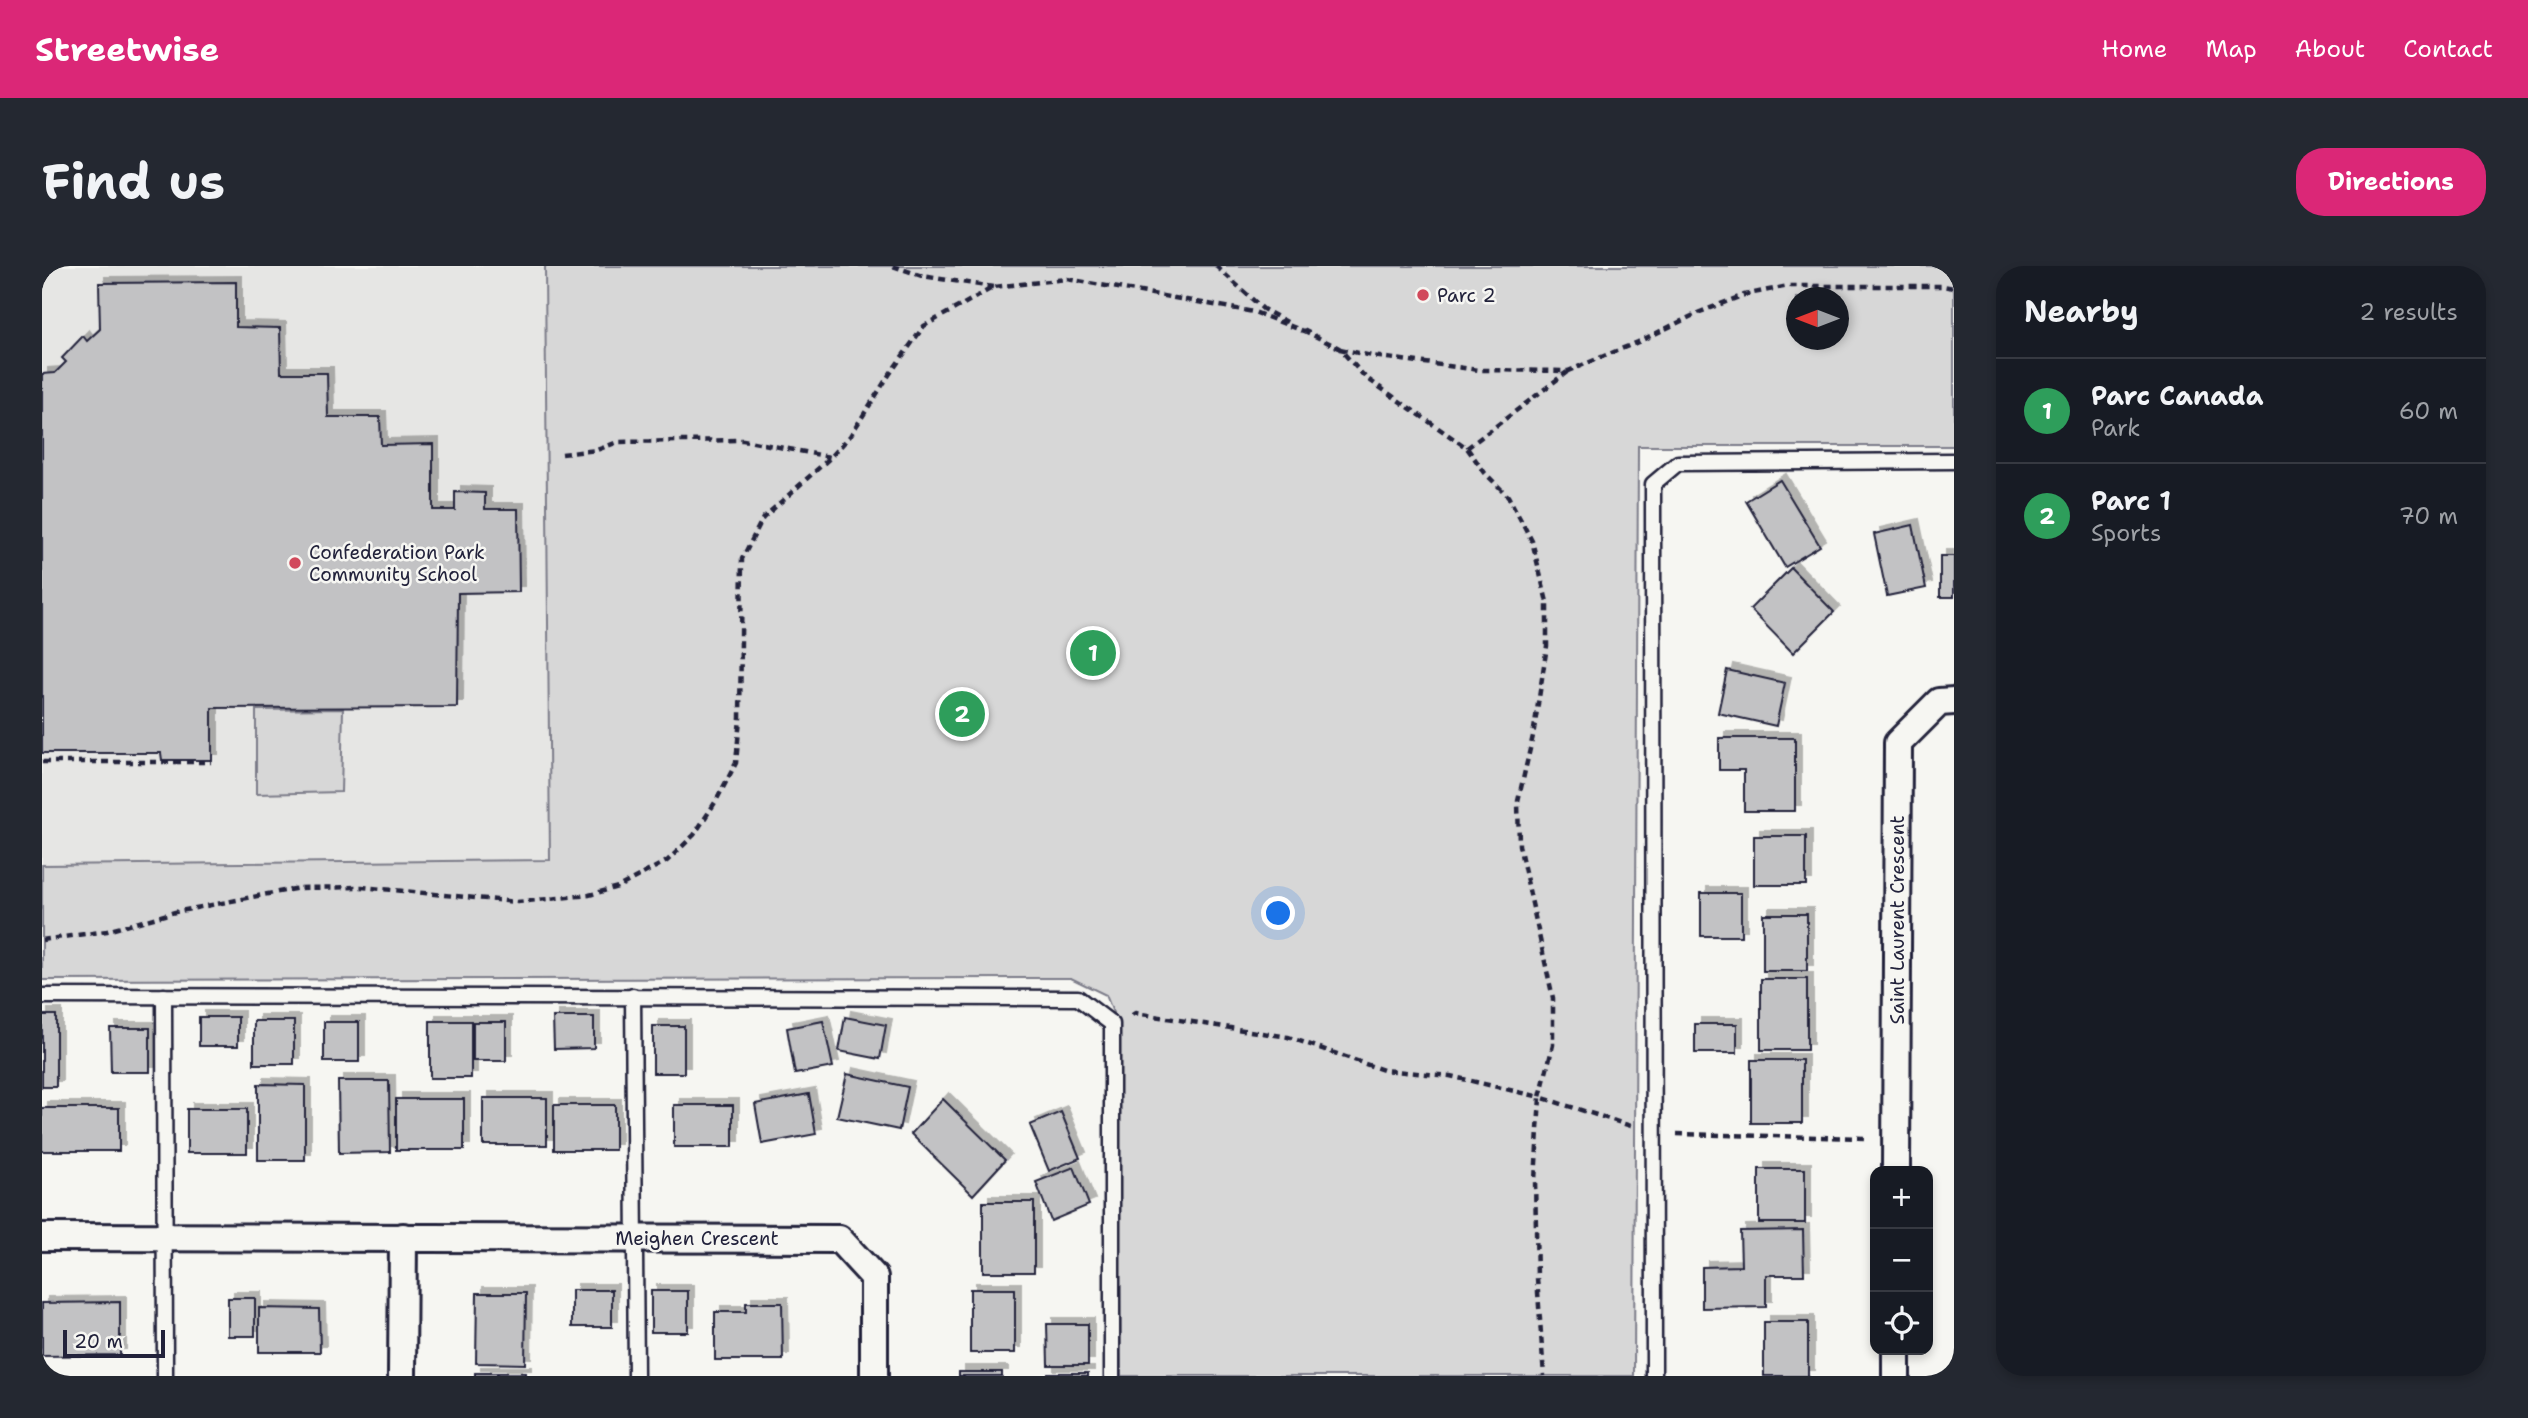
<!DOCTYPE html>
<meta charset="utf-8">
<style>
:root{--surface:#171b24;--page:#242831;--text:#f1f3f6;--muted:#9ea1a6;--line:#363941;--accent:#db2777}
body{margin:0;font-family:"Shantell Sans",sans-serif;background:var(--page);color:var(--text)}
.controls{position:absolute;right:21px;bottom:21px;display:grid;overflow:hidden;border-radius:14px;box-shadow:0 4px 10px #0003}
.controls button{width:63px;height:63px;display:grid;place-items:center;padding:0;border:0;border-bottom:2px solid var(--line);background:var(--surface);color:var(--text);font:35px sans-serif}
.compass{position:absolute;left:1744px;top:21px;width:63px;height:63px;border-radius:50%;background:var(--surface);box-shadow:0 4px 10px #0003;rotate:270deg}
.scale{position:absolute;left:21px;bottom:18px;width:102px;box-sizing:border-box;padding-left:7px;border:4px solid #22223b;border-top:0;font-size:19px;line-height:24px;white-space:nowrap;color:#22223b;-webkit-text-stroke:5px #f6f6f2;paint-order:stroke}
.you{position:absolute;left:1237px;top:648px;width:24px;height:24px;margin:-18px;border:5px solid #fff;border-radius:50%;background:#1a73e8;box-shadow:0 0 0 10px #1a73e833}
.badge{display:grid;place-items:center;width:46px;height:46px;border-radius:50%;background:var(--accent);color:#fff;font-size:23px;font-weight:700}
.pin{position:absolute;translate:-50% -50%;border:4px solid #fff;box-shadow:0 2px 7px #0006}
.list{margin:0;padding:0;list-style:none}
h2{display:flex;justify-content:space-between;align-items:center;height:91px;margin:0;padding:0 28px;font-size:30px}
h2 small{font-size:23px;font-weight:400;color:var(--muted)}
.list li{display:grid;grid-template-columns:46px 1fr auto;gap:21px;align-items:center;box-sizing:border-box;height:105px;padding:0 28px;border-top:2px solid var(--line)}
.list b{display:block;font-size:26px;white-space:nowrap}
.list p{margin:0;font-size:23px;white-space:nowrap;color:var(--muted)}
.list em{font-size:23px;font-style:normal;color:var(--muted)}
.icon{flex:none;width:38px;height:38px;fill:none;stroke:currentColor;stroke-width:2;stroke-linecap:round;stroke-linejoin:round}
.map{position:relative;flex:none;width:1912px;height:1110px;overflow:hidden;border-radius:28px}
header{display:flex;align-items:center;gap:42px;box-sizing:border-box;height:98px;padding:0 35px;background:var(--accent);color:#fff}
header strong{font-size:33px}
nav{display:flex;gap:38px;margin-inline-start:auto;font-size:24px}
.intro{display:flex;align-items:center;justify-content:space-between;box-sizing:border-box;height:168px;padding:0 42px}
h1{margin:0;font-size:49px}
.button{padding:18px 32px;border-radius:28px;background:var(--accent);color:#fff;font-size:24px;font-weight:700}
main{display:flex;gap:42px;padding:0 42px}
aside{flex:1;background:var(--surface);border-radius:28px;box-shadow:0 4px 10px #0003}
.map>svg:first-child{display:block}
</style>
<header>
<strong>Streetwise</strong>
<nav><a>Home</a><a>Map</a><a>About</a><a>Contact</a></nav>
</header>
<div class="intro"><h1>Find us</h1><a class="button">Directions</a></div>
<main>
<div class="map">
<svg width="1912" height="1110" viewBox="0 0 1912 1110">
<defs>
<filter id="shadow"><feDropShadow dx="6" dy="-6" stdDeviation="0" flood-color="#0004"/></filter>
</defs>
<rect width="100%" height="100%" fill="#f6f6f2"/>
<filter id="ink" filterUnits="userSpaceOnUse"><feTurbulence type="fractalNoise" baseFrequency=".0143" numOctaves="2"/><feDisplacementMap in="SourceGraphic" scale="14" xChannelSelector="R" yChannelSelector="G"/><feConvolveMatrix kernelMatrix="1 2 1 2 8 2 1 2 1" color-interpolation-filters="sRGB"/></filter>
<g filter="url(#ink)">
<!-- built -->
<polygon fill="#e6e6e4" points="0,0 503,0 508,594 0,599"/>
<!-- green -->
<g fill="#d7d7d7" stroke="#7c7c89" stroke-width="2" fill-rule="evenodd">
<path d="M503,0H1912V180H1596L1592,1110H1079L1075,757L1064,729L1029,712L0,714V599L508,594ZM1755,32H1797V74H1755Z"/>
<polygon points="301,443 299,526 214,528 214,444"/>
</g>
<!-- building -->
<g fill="#c2c2c4" stroke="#22223b" stroke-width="2" filter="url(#shadow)">
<polygon points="194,16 194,61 238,62 239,107 285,107 286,151 338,151 339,179 391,178 391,244 413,244 413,226 443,227 443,243 476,243 477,326 416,327 415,441 170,442 170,494 120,494 119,487 0,487 0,108 13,107 24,96 20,92 41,70 45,75 58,63 57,17"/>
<polygon points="1738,214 1778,280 1743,301 1704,235"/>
<polygon points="1871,259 1884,322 1845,330 1832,268"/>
<rect x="1898" y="290" width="14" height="41"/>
<polygon points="1749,302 1792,346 1751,387 1708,343"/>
<polygon points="1685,404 1743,417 1734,460 1676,447"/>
<polygon points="1677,472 1753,472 1753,545 1702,545 1702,504 1677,504"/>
<rect x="1712" y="570" width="52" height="49"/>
<rect x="1659" y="627" width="40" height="43"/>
<rect x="1721" y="648" width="44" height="57"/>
<rect x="1719" y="713" width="46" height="71"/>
<rect x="0" y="749" width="14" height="72"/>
<rect x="157" y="751" width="39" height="29"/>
<polygon points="511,751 552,751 552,782 512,783"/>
<polygon points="803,751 844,759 838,793 797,785"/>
<rect x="212" y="755" width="40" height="43"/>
<rect x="388" y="755" width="41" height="57"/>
<polygon points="781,755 791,801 753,808 745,762"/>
<rect x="282" y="756" width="35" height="40"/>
<rect x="431" y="756" width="33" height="39"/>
<rect x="1653" y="758" width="42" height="29"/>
<rect x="611" y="760" width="31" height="47"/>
<polygon points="68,762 108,762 108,806 69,806"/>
<rect x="1709" y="794" width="51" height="63"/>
<polygon points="805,808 866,821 857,864 795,851"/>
<polygon points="296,815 347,815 348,886 297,887"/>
<polygon points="216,818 263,819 263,894 216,894"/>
<polygon points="767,828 774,868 720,878 713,838"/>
<rect x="441" y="832" width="64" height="47"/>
<rect x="354" y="833" width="68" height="51"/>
<polygon points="901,833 963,894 931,929 869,868"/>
<rect x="512" y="839" width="61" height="45"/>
<rect x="632" y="839" width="59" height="42"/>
<rect x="0" y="842" width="77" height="43"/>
<rect x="145" y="843" width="60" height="44"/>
<polygon points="1019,846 1038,892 1007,905 988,859"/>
<polygon points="1032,901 1047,939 1009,955 994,916"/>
<rect x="1717" y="903" width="46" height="54"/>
<rect x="941" y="936" width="51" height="70"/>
<polygon points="1761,964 1762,1009 1724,1009 1724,1041 1660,1042 1660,1001 1699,1000 1698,965"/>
<rect x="928" y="1023" width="45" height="64"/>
<rect x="530" y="1024" width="40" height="37"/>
<rect x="609" y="1025" width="37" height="41"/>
<polygon points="435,1027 484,1027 483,1098 434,1097"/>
<rect x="186" y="1032" width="27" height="38"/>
<polygon points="78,1036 78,1089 0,1090 0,1037"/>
<polygon points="704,1037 740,1037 741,1094 673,1094 673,1046 704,1046"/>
<polygon points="217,1042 277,1043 278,1086 217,1086"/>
<rect x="1722" y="1056" width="44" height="54"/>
<polygon points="1005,1058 1046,1058 1046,1099 1006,1099"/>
<rect x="917" y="1106" width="43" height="4"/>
<rect x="433" y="1107" width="50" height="3"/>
<rect x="1006" y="1107" width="40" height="3"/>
</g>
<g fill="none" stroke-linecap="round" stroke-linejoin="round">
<!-- lane casing -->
<g stroke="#22223b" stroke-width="19">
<g id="lane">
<polyline points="0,730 1036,732 1070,758 1070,1110"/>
<polyline points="122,730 123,1110"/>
<polyline points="591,730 594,1110"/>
<polyline points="1612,1110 1611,218 1636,197 1912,195"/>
</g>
</g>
<!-- street casing -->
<g stroke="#22223b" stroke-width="32">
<g id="street">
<polyline points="1854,905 1856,477 1897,436 1912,435"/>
<polyline points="0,971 797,973 832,1011 832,1110"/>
<polyline points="1854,1084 1854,1110"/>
<polyline points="360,1110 361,971"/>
</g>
</g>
<!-- path -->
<g stroke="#22223b" stroke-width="4.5" stroke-dasharray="7 5" stroke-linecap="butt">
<polyline points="851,0 880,10 951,21"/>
<polyline points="1174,0 1221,43 1247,57"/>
<polyline points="1261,64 1297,82 1323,111 1425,182 1443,207 1466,230 1490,275 1505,336 1505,380 1491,470 1476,535 1477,579 1511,732 1511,779 1498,831 1589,860"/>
<polyline points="1298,83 1330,90 1437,104 1526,105 1596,76 1658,46 1702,29 1746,20 1901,20 1912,22"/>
<polyline points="1425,182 1525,106"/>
<polyline points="520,188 555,184 576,176 701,174 788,191"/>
<polyline points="0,496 169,496"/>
<polyline points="0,674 65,665 133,646 257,622 320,621 475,636 547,629 576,621 625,595 652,569 674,535 694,497 698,452 700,293 721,252 789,191 808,170 847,109 882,60 952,21 1025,13 1212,46 1264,66"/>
<polyline points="1090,749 1093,747 1246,771 1341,804 1408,810 1498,831 1493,914 1495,1012 1502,1110"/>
<polyline points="1635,868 1825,872"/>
</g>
<!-- lane -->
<use href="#lane" stroke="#f6f6f2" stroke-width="14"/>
<!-- street -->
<use href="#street" stroke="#f6f6f2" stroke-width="26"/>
</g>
</g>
<!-- markers -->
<g fill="#d1495b" stroke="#f6f6f2" stroke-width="2.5">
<circle cx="1381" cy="29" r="7"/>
<circle cx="253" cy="297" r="7"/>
</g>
<g text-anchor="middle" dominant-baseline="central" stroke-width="5" stroke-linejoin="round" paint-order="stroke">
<!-- poi labels -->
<g font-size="19" fill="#22223b" stroke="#f6f6f2" text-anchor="start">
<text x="1395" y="29">Parc 2</text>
<text x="267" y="286">Confederation Park<tspan x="267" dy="22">Community School</tspan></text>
</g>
<!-- street labels -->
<g font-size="19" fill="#22223b" stroke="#f6f6f2">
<text transform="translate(1855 654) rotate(-90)">Saint Laurent Crescent</text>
<text x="655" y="972">Meighen Crescent</text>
</g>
</g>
</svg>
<div class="controls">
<button>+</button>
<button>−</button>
<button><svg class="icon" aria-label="locate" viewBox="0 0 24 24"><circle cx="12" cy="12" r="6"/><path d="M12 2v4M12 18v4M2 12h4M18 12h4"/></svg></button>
</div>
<svg class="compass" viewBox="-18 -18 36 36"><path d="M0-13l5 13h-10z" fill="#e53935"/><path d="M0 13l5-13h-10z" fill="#9ea1a6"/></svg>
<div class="scale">20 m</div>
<div class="you"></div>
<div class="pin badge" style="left:1051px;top:387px;background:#2e9e5b">1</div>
<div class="pin badge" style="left:920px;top:448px;background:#2e9e5b">2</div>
</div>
<aside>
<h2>Nearby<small>2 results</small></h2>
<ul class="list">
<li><span class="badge" style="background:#2e9e5b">1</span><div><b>Parc Canada</b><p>Park</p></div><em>60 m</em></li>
<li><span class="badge" style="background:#2e9e5b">2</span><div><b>Parc 1</b><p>Sports</p></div><em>70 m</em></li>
</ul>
</aside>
</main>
